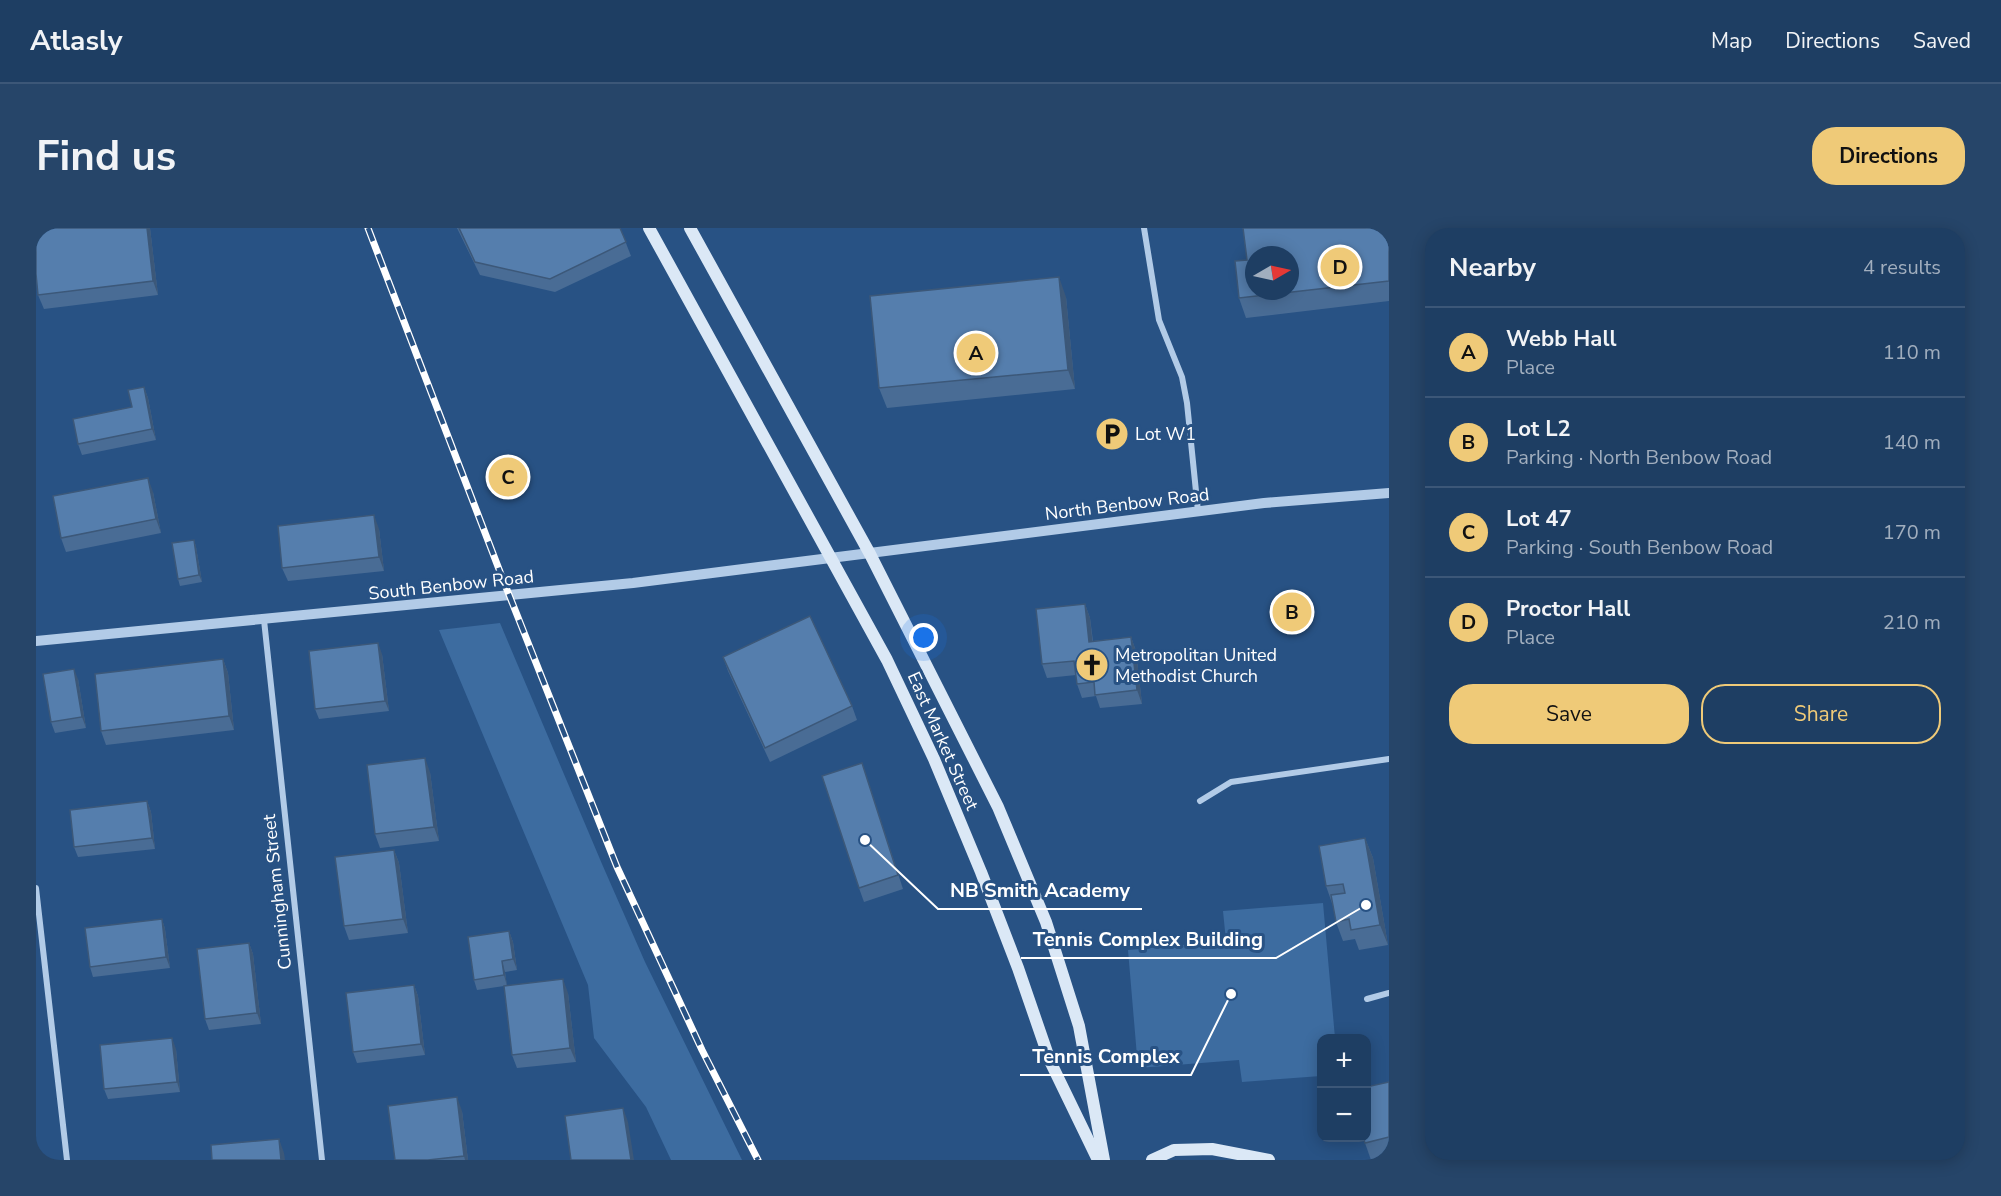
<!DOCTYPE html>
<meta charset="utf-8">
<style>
:root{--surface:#1e3e63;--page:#264569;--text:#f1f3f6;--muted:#a1aebe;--line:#3c5778;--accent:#efca78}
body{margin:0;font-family:"Nunito Sans",sans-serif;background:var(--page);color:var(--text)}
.controls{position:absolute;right:18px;bottom:18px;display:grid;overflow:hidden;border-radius:12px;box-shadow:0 3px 15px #0003}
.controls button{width:54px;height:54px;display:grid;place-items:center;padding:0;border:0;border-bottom:2px solid var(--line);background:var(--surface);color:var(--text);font:30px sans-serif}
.compass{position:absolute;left:1209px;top:18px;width:54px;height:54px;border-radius:50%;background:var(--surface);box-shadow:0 3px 15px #0003;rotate:81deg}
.you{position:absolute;left:888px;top:410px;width:21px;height:21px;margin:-15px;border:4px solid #fff;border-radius:50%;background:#1a73e8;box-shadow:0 0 0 9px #1a73e833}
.badge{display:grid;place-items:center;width:39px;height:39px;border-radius:50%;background:var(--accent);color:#111;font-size:20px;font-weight:700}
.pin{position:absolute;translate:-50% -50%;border:3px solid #fff;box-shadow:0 2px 6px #0006}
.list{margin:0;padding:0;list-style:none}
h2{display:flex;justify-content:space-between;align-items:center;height:78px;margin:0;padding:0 24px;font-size:26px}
h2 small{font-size:20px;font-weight:400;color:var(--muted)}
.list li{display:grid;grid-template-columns:39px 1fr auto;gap:18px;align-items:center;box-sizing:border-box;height:90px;padding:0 24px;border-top:2px solid var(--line)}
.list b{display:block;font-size:22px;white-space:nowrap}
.list p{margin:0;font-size:20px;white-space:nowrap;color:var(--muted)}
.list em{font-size:20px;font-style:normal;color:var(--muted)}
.actions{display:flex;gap:12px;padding:18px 24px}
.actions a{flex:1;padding:14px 0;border:2px solid var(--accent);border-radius:24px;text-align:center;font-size:21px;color:var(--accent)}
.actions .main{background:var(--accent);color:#111}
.map{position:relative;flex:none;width:1353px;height:932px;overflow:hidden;border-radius:24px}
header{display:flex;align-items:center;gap:36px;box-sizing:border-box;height:84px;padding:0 30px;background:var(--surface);border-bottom:2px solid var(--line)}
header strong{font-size:28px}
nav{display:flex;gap:33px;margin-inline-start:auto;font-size:21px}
.intro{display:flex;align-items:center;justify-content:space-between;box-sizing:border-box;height:144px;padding:0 36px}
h1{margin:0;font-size:42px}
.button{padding:15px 27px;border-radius:24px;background:var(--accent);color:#111;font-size:21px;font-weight:700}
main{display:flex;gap:36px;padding:0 36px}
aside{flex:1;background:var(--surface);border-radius:24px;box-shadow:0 3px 15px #0003}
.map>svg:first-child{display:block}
</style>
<header>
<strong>Atlasly</strong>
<nav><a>Map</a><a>Directions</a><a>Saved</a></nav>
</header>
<div class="intro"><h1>Find us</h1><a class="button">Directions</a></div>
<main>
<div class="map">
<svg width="1353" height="932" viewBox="0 0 1353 932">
<rect width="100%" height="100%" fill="#285284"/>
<!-- green -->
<g fill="#3d6ca0">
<polygon points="464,395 566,636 609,734 706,932 635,932 610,879 558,810 552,757 403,402"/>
<polygon points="1287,675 1299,810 1286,810 1285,848 1206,854 1203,832 1102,840 1092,722 1190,713 1187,683"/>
</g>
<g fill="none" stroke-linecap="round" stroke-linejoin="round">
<!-- minor -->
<g stroke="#b2cbe7" stroke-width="6">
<polyline points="1108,0 1123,92 1146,149 1151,175 1162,283"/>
<polyline points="228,392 286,932"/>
<polyline points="1164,573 1195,554 1353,531"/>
<polyline points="0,660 31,932"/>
<polyline points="1331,771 1353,765"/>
</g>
<!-- tertiary -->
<polyline stroke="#b2cbe7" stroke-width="10" points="0,413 597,355 1228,275 1353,265"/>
<!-- secondary -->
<g stroke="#dbe8f6" stroke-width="12">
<polyline points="613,0 851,432 898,531 945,644 982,740 1014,833 1062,932"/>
<polyline points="654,0 834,326 962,579 1010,694 1043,798 1068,932"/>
<polyline points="1116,932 1138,922 1176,921 1233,932"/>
</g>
<!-- rail casing -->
<g stroke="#fff" stroke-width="7">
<polyline id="rail" points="332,0 466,349 581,639 666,822 722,932"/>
</g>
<!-- rail -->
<use href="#rail" stroke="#285284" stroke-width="4.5" stroke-dasharray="14" stroke-linecap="butt"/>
</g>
<!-- wall -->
<g fill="#496c95">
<polygon points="114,0 122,67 8,81 2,67"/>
<polygon points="421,0 584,0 595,28 519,64 444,47"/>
<polygon points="1353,0 1353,73 1210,90 1203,70 1211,32"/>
<polygon points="1030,69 1039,161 851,180 843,160"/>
<polygon points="108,159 112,170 120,212 46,227 42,216 96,179"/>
<polygon points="117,264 125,305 30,324 25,310"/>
<polygon points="343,301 348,343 252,353 246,340"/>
<polygon points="158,312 160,319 166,354 144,358 142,351"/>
<polygon points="1049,376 1054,390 1057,413 1095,409 1100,423 1106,476 1064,480 1060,468 1046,470 1041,456 1040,447 1011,450 1006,436"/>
<polygon points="346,426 353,483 283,491 279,481"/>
<polygon points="687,429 816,478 821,492 734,534 692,443"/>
<polygon points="187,431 192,445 198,502 70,517 65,503"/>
<polygon points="42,451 50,500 19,505 15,494"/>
<polygon points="826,535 867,661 828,674 823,660"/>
<polygon points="394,544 403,613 344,620 339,606"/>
<polygon points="111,573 115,584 119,621 42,629 38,619"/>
<polygon points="1329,610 1337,630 1352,717 1323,722 1319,711 1307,713 1300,694 1297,678 1290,658"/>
<polygon points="358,622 363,635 372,705 313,712 308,698"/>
<polygon points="126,691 129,701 134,740 57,749 54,739"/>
<polygon points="473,703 477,714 481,742 469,744 471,758 532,765 540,834 481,840 476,827 468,758 441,762 438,752"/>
<polygon points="213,715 217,726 225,796 173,802 169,791"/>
<polygon points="378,757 382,768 389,827 321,835 317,824"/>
<polygon points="140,821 144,864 72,871 68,861"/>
<polygon points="1353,854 1353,931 1349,932 1335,932 1329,915"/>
<polygon points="426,883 432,932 359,932"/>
</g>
<!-- shaded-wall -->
<g fill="#3c5879">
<polygon points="111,0 114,0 122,67 117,53"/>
<polygon points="1023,49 1030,69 1039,161 1032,142"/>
<polygon points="108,159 112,170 120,212 116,201"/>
<polygon points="112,250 117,264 125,305 120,291"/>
<polygon points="338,287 343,301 348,343 343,329"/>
<polygon points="158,312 160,319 166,354 163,347"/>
<polygon points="1049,376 1054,390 1058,428 1053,414"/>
<polygon points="1095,409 1100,423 1106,476 1101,462"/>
<polygon points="342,415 346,426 353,483 349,473"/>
<polygon points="187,431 192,445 198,502 193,488"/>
<polygon points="38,441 42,451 50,500 46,489"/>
<polygon points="389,530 394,544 403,613 398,599"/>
<polygon points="111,573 115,584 119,621 116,610"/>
<polygon points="1329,610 1337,630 1352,717 1344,697"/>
<polygon points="358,622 363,635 372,705 367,691"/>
<polygon points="126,691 129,701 134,740 130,729"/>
<polygon points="473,703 477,714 481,742 477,731"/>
<polygon points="213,715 217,726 225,796 221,785"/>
<polygon points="466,733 469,744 471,758 468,747"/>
<polygon points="527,751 532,765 540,834 534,820"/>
<polygon points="378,757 382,768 389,827 385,816"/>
<polygon points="136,810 140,821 144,864 141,854"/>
<polygon points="421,869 426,883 432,932 429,932 428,928"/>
<polygon points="587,880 592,894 598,932 595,932"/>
<polygon points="243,911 248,925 249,932 245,932"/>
</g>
<!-- building -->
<g fill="#557ead" stroke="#3c5879" stroke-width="1.5" fill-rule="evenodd">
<polygon points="0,0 111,0 117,53 2,67 0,46"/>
<polygon points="423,0 584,0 590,14 514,51 439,34"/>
<path d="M1207,0H1353V53L1203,70L1199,33L1211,32ZM1218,27H1254V63H1218Z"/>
<polygon points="1023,49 1032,142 843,160 834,68"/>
<polygon points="108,159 116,201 42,216 37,191 96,179 92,162"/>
<polygon points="112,250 120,291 25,310 17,268"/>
<polygon points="338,287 343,329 246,340 242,298"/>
<polygon points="158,312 163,347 142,351 136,315"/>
<polygon points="1049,376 1053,414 1095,409 1101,462 1059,467 1058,454 1041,456 1038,433 1006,436 1000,381"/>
<polygon points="774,388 816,478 729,520 687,429"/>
<polygon points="342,415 349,473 279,481 273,423"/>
<polygon points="187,431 193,488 65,503 59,446"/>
<polygon points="38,441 46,489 15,494 7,446"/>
<polygon points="389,530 398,599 339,606 331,537"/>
<polygon points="826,535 862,647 823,660 786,548"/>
<polygon points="111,573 116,610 38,619 34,582"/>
<polygon points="1329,610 1344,697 1315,702 1313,691 1300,694 1295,667 1309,665 1307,656 1290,658 1283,618"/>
<polygon points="358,622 367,691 308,698 299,629"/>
<polygon points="126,691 130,729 54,739 49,700"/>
<polygon points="473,703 477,731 466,733 468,747 438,752 432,709"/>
<polygon points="213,715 221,785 169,791 161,721"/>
<polygon points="527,751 534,820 476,827 468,758"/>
<polygon points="378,757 385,816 317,824 310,765"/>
<polygon points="136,810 141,854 68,861 64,817"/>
<polygon points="1353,854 1353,909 1329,915 1327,909 1330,909 1330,859"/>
<polygon points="421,869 428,928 392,932 359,932 352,878"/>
<polygon points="587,880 595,932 535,932 529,888"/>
<polygon points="243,911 245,932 176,932 175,917"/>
</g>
<!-- icons -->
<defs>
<g id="parking-disc" transform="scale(1.725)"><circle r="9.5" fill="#efca78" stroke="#285284"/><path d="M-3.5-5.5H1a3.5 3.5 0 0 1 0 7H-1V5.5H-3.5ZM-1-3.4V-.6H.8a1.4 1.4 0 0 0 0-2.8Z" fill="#111"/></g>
<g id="church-disc" transform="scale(1.725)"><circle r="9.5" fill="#efca78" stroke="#285284"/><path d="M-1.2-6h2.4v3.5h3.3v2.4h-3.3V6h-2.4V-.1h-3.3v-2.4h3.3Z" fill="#111"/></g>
</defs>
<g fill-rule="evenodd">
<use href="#parking-disc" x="1076" y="206"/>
<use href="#church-disc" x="1056" y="437"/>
</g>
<g text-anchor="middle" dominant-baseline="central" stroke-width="6" stroke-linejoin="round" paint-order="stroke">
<!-- poi labels -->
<g font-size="18" fill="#fff" stroke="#285284" text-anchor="start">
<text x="1099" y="206">Lot W1</text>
<text x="1079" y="427">Metropolitan United<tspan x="1079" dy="21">Methodist Church</tspan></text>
</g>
<!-- street labels -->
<g font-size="18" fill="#fff" stroke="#285284">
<text transform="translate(1091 276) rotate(-7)">North Benbow Road</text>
<text transform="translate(415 357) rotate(-6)">South Benbow Road</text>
<text transform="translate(907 513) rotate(66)">East Market Street</text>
<text transform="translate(241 664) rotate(-96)">Cunningham Street</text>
</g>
</g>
<!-- callouts -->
<path fill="none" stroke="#fff" stroke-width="2" d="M829 612L902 681H1106M1330 677L1240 730H985M1195 766L1155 847H984"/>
<g fill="#fff" stroke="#285284" stroke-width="2">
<circle cx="829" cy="612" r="6"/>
<circle cx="1330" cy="677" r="6"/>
<circle cx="1195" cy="766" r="6"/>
</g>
<g font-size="20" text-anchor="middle" font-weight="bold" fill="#fff" stroke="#285284" stroke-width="6" stroke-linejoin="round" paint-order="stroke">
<text x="1004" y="669">NB Smith Academy</text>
<text x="1112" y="718">Tennis Complex Building</text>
<text x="1070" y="835">Tennis Complex</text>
</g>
</svg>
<div class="controls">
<button>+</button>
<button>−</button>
</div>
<svg class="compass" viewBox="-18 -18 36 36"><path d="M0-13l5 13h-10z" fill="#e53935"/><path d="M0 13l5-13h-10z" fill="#a1aebe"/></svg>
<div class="you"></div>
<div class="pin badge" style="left:940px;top:125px">A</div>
<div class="pin badge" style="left:1256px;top:384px">B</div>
<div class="pin badge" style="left:472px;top:249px">C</div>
<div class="pin badge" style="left:1304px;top:39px">D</div>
</div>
<aside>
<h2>Nearby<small>4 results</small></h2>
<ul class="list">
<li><span class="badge">A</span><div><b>Webb Hall</b><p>Place</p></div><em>110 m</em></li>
<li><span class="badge">B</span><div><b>Lot L2</b><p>Parking · North Benbow Road</p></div><em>140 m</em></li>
<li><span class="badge">C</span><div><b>Lot 47</b><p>Parking · South Benbow Road</p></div><em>170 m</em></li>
<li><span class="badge">D</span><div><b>Proctor Hall</b><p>Place</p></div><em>210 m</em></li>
</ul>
<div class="actions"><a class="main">Save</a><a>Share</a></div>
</aside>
</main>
